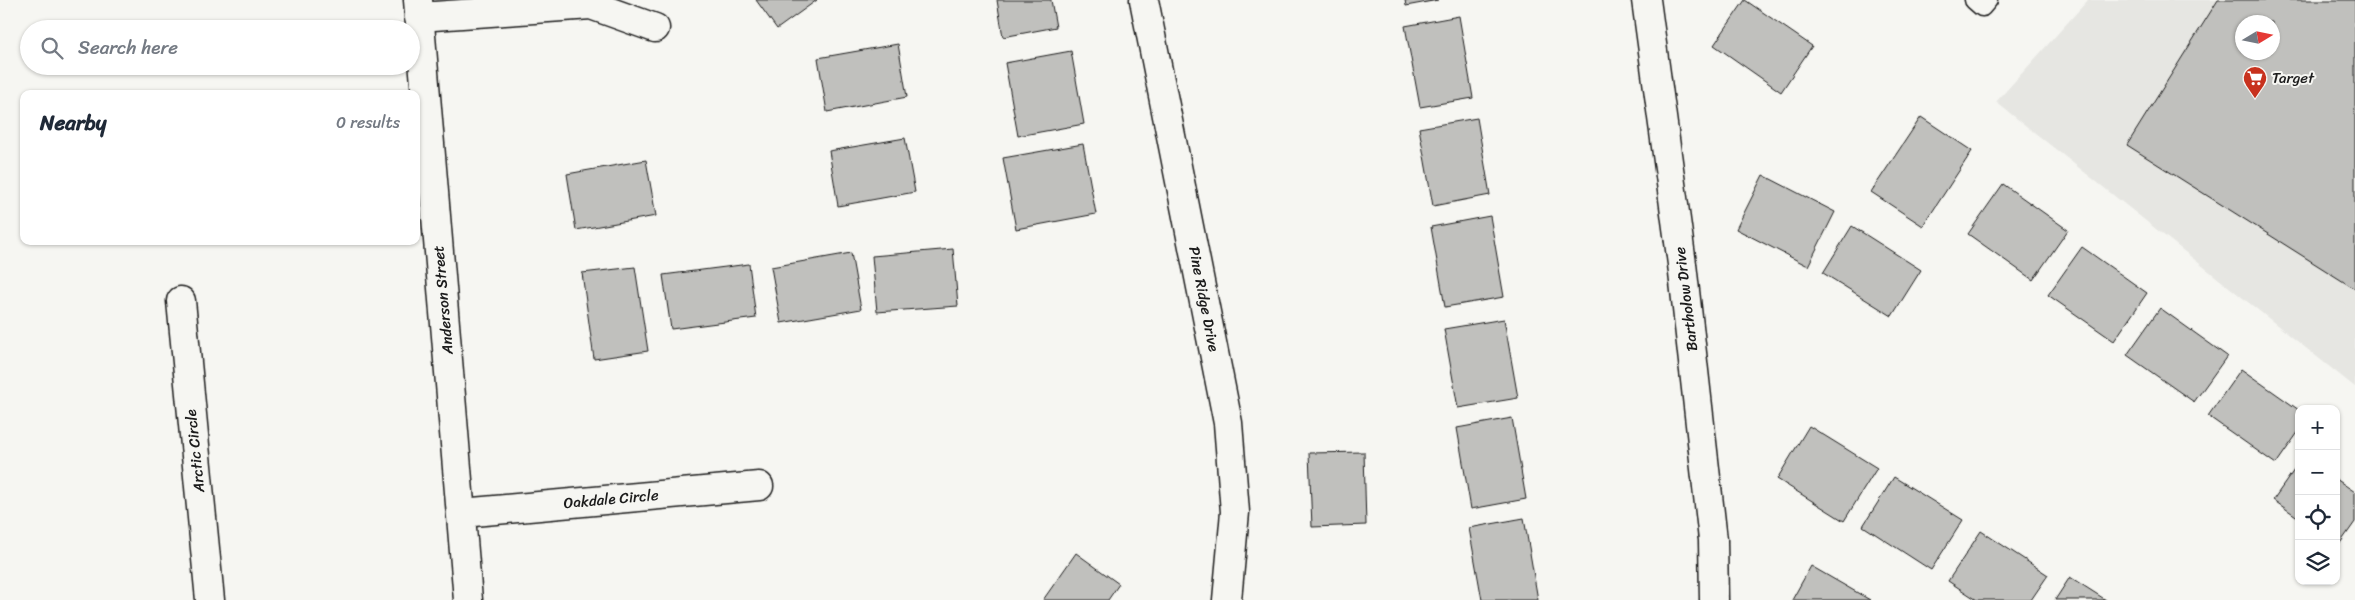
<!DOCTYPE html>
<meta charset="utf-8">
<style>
:root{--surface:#fff;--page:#f2f2f3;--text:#1f2937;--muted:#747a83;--line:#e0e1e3}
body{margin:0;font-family:Sriracha,sans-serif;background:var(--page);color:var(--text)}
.controls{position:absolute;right:15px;bottom:15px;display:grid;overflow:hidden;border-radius:10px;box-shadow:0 1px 4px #0004}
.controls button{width:45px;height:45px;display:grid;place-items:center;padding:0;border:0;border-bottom:1px solid var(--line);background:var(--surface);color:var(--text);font:25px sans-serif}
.compass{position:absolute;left:2235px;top:15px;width:45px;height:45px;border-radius:50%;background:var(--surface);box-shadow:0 1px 4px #0004;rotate:80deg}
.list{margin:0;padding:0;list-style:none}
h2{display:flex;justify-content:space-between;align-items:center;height:65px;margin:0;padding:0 20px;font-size:21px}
h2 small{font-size:16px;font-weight:400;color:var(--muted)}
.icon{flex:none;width:28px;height:28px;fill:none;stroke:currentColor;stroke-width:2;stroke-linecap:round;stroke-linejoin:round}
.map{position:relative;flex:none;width:2355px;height:600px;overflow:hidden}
.search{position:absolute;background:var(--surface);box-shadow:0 1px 4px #0004;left:20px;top:20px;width:400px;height:55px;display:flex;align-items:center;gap:12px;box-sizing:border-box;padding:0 18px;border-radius:28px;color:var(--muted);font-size:19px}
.panel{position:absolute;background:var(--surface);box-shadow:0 1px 4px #0004;left:20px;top:90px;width:400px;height:155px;border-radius:10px}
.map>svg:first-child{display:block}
</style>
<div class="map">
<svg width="2355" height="600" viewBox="0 0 2355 600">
<rect width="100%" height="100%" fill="#f6f6f2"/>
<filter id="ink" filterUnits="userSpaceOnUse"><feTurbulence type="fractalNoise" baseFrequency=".02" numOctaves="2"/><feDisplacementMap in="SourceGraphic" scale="10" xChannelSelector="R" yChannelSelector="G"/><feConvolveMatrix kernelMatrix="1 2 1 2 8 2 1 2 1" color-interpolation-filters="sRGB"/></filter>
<g filter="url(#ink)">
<!-- built -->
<path fill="#e6e6e2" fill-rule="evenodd" d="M2088,0H2355V387L1996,102ZM2242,22H2272V52H2242Z"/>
<!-- building -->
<g fill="#c0c0bd" stroke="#1c1c1c" fill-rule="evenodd">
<polygon points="756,0 817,0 777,29"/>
<polygon points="997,0 1051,0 1056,27 1003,37"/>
<polygon points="1405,0 1438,0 1406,6"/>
<polygon points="1745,0 1812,46 1781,92 1714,45"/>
<path d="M2218,0H2355V289L2127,145ZM2242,22H2272V52H2242Z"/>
<polygon points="1459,16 1473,98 1420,107 1405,26"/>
<polygon points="898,44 907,97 827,112 818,58"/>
<polygon points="1071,51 1084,124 1018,136 1005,63"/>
<polygon points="1921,117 1972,151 1923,226 1871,192"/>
<polygon points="1477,118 1490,195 1433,206 1419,128"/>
<polygon points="905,138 915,192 838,206 829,151"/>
<polygon points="1083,144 1096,214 1016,229 1003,158"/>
<polygon points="646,160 656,216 576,230 567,174"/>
<polygon points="1763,175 1835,212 1808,266 1736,229"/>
<polygon points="2003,184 2068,230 2033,280 1968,234"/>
<polygon points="1490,216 1504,297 1445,307 1431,227"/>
<polygon points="1852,226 1921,270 1892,316 1823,273"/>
<polygon points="2082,247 2147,293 2114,341 2048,295"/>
<polygon points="953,249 958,306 877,312 872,256"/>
<polygon points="851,253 861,309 781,323 771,267"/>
<polygon points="749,264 756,318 671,329 663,275"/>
<polygon points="635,267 648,351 594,359 582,273"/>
<polygon points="2160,308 2227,356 2194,402 2127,355"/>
<polygon points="1504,319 1518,398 1458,408 1444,329"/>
<polygon points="2241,369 2299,410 2299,431 2276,464 2208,416"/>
<polygon points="1512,418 1526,499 1471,509 1457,428"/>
<polygon points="1809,426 1877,468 1844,521 1777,479"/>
<polygon points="1364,452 1366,525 1312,527 1309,453"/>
<polygon points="2299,463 2299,518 2273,500"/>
<polygon points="1894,477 1963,520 1931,570 1863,526"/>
<polygon points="2336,479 2355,492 2355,522 2338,546 2336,544"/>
<polygon points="1524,518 1538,600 1482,600 1469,528"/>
<polygon points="1981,531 2048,575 2031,600 1977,600 1948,581"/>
<polygon points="1076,553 1119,584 1108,600 1043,600"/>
<polygon points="1811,566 1870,600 1792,600"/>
<polygon points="2070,577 2106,600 2055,600"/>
</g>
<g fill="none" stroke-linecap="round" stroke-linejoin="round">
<!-- lane casing -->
<g stroke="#1c1c1c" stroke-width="21">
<polyline id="lane" points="1974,0 1982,7 1988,0"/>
</g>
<!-- street casing -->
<g stroke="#1c1c1c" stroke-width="31">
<g id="street">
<polyline points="1144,0 1228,423 1235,512 1227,600"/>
<polyline points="1646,0 1682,264 1713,540 1714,600"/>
<polyline points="419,17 591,5 655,28"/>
<polyline points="181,301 210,600"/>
<polyline points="462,513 759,486"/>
</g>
</g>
<!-- secondary casing -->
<g stroke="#1c1c1c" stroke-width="31">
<polyline id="secondary" points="418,0 468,600"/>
</g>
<!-- lane -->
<use href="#lane" stroke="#f6f6f2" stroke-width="18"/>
<!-- street -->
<use href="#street" stroke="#f6f6f2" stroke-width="28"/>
<!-- secondary -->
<use href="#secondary" stroke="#f6f6f2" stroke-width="28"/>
</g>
</g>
<!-- icons -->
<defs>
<g id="supermarket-pin" transform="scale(1.25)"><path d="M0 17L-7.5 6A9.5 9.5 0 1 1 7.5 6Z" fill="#c8321e" stroke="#f6f6f2"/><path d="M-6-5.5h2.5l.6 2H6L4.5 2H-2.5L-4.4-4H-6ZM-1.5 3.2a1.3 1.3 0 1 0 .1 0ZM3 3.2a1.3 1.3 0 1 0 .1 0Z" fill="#fff"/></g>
</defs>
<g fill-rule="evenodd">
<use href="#supermarket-pin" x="2255" y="78"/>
</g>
<g text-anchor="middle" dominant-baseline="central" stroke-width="4" stroke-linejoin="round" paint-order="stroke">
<!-- poi labels -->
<g font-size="15" fill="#1c1c1c" stroke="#f6f6f2" text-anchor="start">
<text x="2272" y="78">Target</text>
</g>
<!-- street labels -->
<g font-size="15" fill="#1c1c1c" stroke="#f6f6f2">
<text transform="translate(1204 299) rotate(79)">Pine Ridge Drive</text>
<text transform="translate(1686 299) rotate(-97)">Bartholow Drive</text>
<text transform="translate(443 300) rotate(-95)">Anderson Street</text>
<text transform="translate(195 451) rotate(-96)">Arctic Circle</text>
<text transform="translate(611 499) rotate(-5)">Oakdale Circle</text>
</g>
</g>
</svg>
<div class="controls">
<button>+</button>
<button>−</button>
<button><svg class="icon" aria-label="locate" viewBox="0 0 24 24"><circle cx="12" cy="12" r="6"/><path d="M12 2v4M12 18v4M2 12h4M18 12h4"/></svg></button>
<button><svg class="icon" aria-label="layers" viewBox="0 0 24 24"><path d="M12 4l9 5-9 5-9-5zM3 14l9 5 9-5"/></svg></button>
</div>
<svg class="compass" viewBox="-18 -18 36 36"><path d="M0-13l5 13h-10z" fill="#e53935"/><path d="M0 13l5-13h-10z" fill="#747a83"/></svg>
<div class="search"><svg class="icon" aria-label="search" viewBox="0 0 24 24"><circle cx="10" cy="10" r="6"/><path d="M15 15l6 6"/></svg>Search here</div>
<section class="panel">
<h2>Nearby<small>0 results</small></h2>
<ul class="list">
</ul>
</section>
</div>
